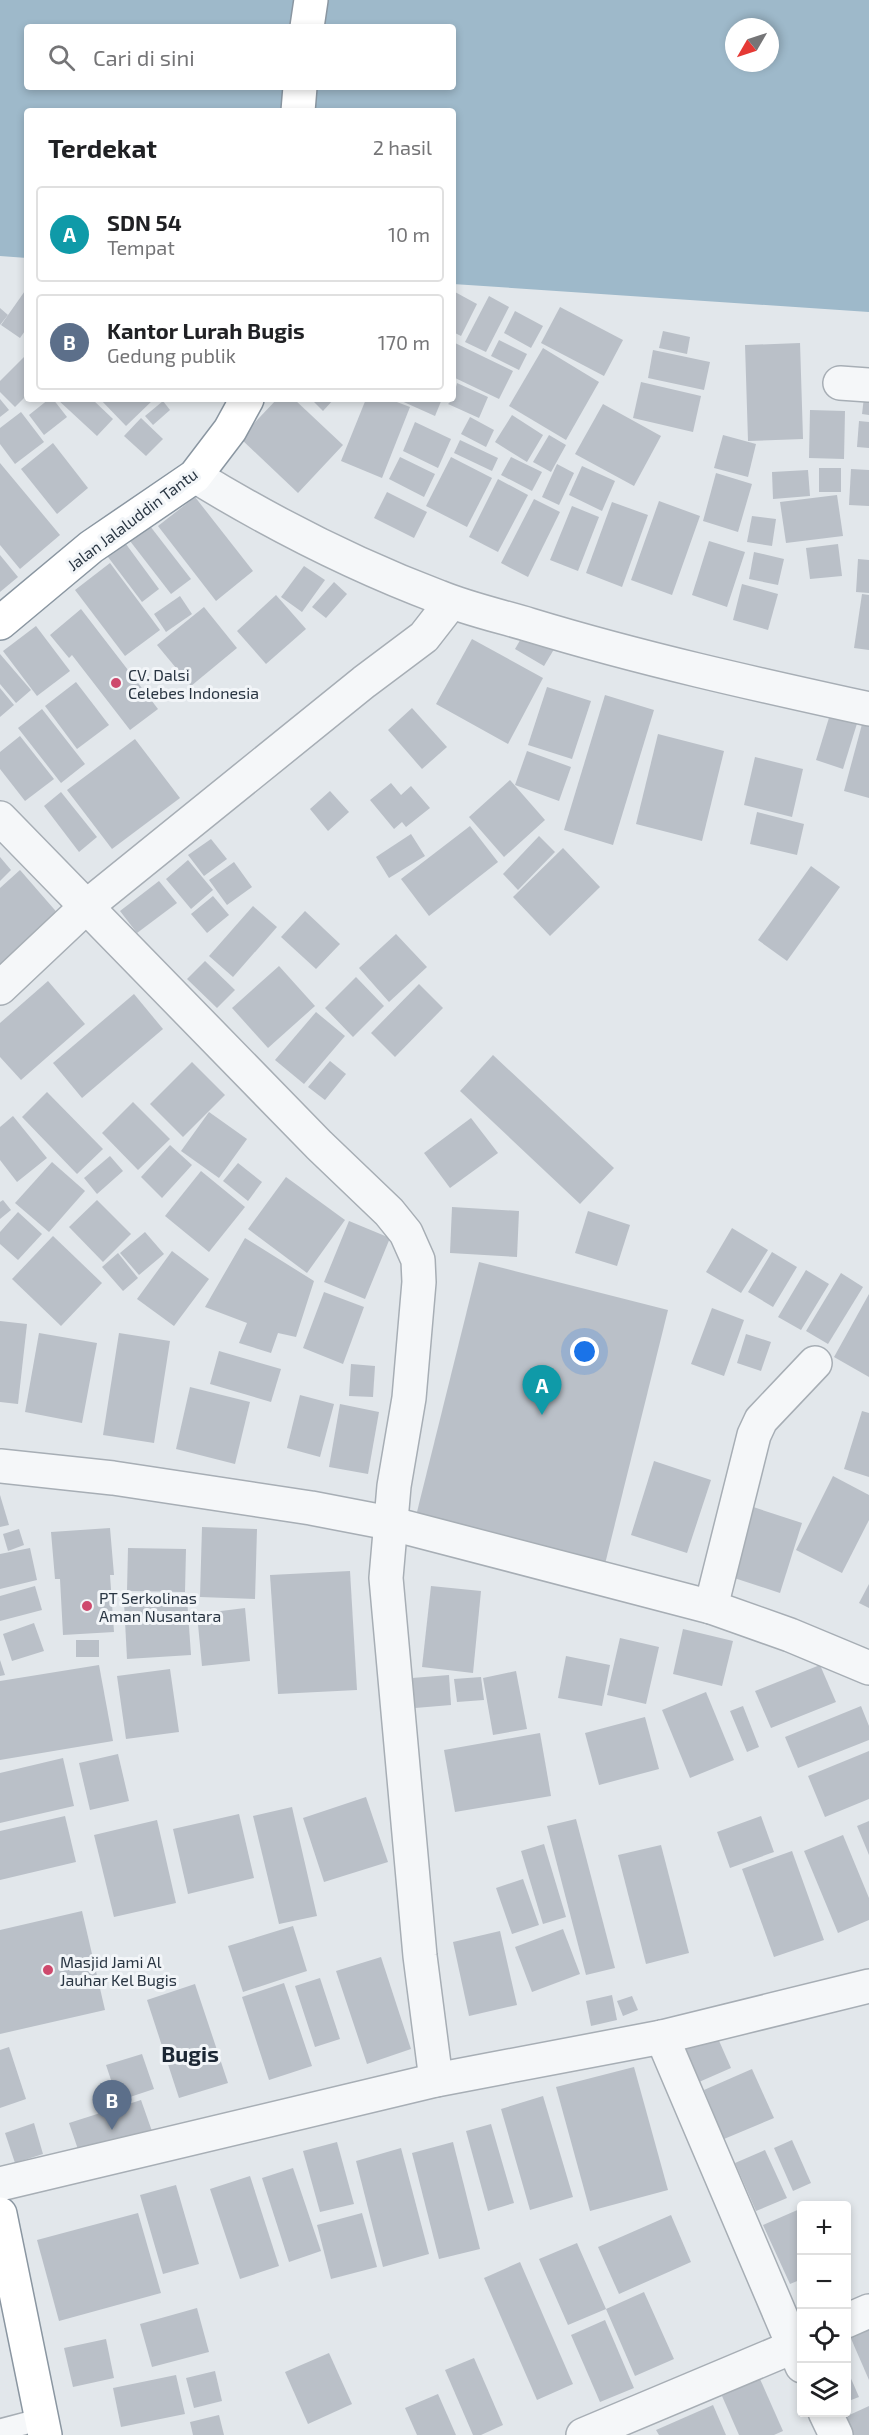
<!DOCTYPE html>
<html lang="id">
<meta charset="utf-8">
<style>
:root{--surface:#fff;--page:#f2f2f2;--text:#202124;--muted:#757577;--line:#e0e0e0;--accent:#ce496d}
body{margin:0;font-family:"Exo 2",sans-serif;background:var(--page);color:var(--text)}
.controls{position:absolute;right:18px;bottom:18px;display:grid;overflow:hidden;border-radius:6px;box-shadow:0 3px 9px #0003}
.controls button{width:54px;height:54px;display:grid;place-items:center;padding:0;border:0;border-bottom:2px solid var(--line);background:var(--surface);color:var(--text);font:30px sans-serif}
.compass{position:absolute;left:725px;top:18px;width:54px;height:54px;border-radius:50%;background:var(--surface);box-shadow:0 3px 9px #0003;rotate:231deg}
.you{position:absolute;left:585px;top:1352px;width:21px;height:21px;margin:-15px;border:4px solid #fff;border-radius:50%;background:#1a73e8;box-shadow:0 0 0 9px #1a73e833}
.badge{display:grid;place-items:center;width:39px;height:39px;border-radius:50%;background:var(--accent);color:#fff;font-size:20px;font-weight:700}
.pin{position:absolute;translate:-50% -50px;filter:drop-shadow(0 2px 3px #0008)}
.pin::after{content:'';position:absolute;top:32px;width:21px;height:18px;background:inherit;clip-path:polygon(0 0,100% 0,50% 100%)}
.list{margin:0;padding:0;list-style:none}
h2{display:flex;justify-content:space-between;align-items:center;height:78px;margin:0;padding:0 24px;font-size:26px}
h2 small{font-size:20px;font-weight:400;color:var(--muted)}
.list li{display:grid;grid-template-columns:39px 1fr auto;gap:18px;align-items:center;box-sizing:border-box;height:96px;margin:0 12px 12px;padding:0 12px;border:2px solid var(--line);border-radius:6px}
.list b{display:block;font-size:22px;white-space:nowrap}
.list p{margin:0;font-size:20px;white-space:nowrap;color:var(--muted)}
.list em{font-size:20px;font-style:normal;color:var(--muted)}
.icon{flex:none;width:33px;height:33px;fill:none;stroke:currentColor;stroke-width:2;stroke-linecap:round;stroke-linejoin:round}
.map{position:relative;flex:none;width:869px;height:2435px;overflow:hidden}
.search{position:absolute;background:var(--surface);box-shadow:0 3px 9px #0003;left:24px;top:24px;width:432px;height:66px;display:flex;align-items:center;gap:15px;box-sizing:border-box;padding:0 21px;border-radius:6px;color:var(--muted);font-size:22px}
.panel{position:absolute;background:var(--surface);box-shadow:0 3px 9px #0003;left:24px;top:108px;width:432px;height:294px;border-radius:6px}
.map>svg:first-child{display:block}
</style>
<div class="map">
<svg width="869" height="2435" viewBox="0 0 869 2435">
<rect width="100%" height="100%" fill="#e2e7eb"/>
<!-- water -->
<path fill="#9eb9ca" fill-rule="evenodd" d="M0,0H869V312L453,284V111H27V258L0,256ZM27,27H453V87H27ZM734,27H770V63H734Z"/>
<!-- building -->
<g fill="#bac0c8">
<polygon points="27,288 27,328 20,338 1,325"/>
<polygon points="455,292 477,304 461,336 453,332"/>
<polygon points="489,296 509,307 486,352 465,342"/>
<polygon points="560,307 623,340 604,376 541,343"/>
<polygon points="0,308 8,315 0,325"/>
<polygon points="515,311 543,326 531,348 504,333"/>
<polygon points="663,331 690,337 687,354 659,348"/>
<polygon points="499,340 527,354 519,370 491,356"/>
<polygon points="453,342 513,371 499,399 453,377"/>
<polygon points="800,343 803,439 748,441 745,345"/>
<polygon points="543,348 599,382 566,440 509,406"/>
<polygon points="653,350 710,362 704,390 648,378"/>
<polygon points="27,354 27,395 15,407 0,392 0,381"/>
<polygon points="641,382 701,396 693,432 633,418"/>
<polygon points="457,383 488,397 479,418 448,404 453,399"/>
<polygon points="865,389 869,389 869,415 862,414"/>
<polygon points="0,399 9,410 0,417"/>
<polygon points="49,399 53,399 67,417 44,435 29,415"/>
<polygon points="57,399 92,399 113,419 97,436"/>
<polygon points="100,399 154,399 126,426"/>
<polygon points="277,399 294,399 343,445 298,493 240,438"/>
<polygon points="311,399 334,399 323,411"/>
<polygon points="366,399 389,399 410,407 382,478 341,461"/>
<polygon points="397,399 442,399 435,416"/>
<polygon points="163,401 170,410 153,425 145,416"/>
<polygon points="603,404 661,436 634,486 575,454"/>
<polygon points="810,410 845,411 844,459 809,458"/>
<polygon points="21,412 44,442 15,464 0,444 0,428"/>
<polygon points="512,415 543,435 527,462 495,442"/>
<polygon points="470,417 494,430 486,447 461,434"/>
<polygon points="141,418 163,439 146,456 124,436"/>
<polygon points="859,421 869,422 869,448 857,447"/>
<polygon points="415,422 451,439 438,468 403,451"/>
<polygon points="549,435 566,445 551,472 533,462"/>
<polygon points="723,435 756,444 748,477 714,468"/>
<polygon points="460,440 498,458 492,471 454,453"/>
<polygon points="53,443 88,488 57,514 21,469"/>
<polygon points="400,457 435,474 424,497 389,479"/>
<polygon points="451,457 492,478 467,527 426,506"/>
<polygon points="511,457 542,472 532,491 501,475"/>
<polygon points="0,463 60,535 20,569 0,545"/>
<polygon points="557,464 574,473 559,505 542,497"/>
<polygon points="582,466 615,481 602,511 569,495"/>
<rect x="819" y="468" width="22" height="24"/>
<polygon points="851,469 869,470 869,506 849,505"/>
<polygon points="808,470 810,496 773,499 772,472"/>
<polygon points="716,473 752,484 738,532 703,521"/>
<polygon points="498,479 528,495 498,552 469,537"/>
<polygon points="387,492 427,512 414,538 374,518"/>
<polygon points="837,495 843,536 786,543 780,502"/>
<polygon points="195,497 253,571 216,601 158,526"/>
<polygon points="534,499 560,512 528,577 501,563"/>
<polygon points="659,501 700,516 672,595 631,580"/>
<polygon points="612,502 648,515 622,587 586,573"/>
<polygon points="572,506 599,517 578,571 550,560"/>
<polygon points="752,516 776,519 772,546 747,542"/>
<polygon points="150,526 191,579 171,594 130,541"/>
<polygon points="123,540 159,589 142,602 105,553"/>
<polygon points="709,541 745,552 727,607 692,595"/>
<polygon points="838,544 842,576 810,579 806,548"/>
<polygon points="754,552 784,559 778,585 749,579"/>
<polygon points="0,555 18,577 0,592"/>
<polygon points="858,559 869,560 869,593 856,592"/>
<polygon points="110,563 160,630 125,656 75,590"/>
<polygon points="304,566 325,580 302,612 281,597"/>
<polygon points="334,582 347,594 326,618 312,607"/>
<polygon points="742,584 778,594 768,630 733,620"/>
<polygon points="862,594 869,595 869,650 854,648"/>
<polygon points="276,595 306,629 266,664 237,631"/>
<polygon points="180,596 192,614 166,632 154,614"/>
<polygon points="204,607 237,648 191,686 157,645"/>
<polygon points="81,609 158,709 130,730 72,655 69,658 50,635"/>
<polygon points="533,618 562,636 544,666 515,649"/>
<polygon points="36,626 70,671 37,696 3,651"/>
<polygon points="472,639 543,678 508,744 436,704"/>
<polygon points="0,654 31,690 16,703 0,684"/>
<polygon points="76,682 109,725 77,749 45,706"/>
<polygon points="547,687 591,701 572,759 528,745"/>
<polygon points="0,688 14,705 0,717"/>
<polygon points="605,695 654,710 613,845 564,830"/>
<polygon points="868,702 869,702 869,798 844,791"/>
<polygon points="412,708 447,747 422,769 388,730"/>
<polygon points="832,708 859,717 843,769 816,760"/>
<polygon points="42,709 85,764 61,783 18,728"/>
<polygon points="658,734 724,751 702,841 636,824"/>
<polygon points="20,736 54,779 25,801 0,769 0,752"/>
<polygon points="135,739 180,798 112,849 67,790"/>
<polygon points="527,751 571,767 559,801 515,785"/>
<polygon points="755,757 803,769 792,817 744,805"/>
<polygon points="510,780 545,820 504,857 469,817"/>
<polygon points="391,783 401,795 411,786 430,808 406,827 402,822 394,829 370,800"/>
<polygon points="330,791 349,812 328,831 310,809"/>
<polygon points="61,792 97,837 79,852 44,806"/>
<polygon points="757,812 804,824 797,855 750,844"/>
<polygon points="470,826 498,862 429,916 401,879"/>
<polygon points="411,834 425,856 389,878 376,857"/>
<polygon points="539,836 555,852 518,890 503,874"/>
<polygon points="211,839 227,859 204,876 188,855"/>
<polygon points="563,848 600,887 550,936 513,897"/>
<polygon points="0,857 11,870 0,881"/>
<polygon points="188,860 213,890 191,909 166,879"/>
<polygon points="234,862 252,887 227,905 209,880"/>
<polygon points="811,866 840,887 787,961 758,940"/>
<polygon points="20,870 60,916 0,969 0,888"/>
<polygon points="159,881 177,903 137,933 120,911"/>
<polygon points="213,896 229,915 207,933 191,914"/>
<polygon points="253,906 277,927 233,977 209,956"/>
<polygon points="305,911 340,944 316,969 281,937"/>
<polygon points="396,934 427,967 389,1002 359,968"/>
<polygon points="205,961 235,990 217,1008 187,979"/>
<polygon points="279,966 315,1006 268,1048 232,1008"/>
<polygon points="356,977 384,1006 353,1037 325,1008"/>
<polygon points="48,981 85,1024 21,1080 0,1057 0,1023"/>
<polygon points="419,984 443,1008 395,1057 371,1033"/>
<polygon points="134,994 163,1029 82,1098 53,1063"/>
<polygon points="316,1012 345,1036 304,1084 275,1060"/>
<polygon points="493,1055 614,1168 580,1204 460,1091"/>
<polygon points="330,1061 346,1074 325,1100 308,1087"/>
<polygon points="192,1062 225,1095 183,1137 150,1104"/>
<polygon points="47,1092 103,1149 77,1174 22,1117"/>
<polygon points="133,1102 170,1139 138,1170 102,1133"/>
<polygon points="209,1112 247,1139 219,1178 181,1151"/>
<polygon points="13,1116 47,1158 17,1182 0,1160 0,1127"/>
<polygon points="471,1118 498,1153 450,1188 424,1153"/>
<polygon points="170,1145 192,1165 162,1198 141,1177"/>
<polygon points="110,1156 123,1171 97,1194 84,1178"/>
<polygon points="52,1162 85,1191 49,1232 15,1203"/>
<polygon points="238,1163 262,1182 248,1201 223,1181"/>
<polygon points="201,1171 245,1207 209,1252 165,1216"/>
<polygon points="286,1177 345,1220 307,1273 248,1229"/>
<polygon points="3,1200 11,1210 0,1219 0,1202"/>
<polygon points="97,1200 131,1234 103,1262 69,1227"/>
<polygon points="452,1207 519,1211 517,1257 450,1253"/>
<polygon points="588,1211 630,1225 617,1266 575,1253"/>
<polygon points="18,1212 42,1234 18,1260 0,1244 0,1232"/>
<polygon points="349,1221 390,1238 365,1299 324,1282"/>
<polygon points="732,1228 768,1250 741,1293 706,1272"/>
<polygon points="145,1232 164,1254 139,1275 120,1253"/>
<polygon points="53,1236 102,1283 61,1326 12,1279"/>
<polygon points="245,1238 314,1281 296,1337 278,1333 271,1353 239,1343 247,1323 205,1307"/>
<polygon points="172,1251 209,1279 174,1326 137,1299"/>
<polygon points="772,1252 797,1267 773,1307 748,1292"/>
<polygon points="118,1253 138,1278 123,1291 102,1267"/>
<polygon points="479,1262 668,1310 604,1568 415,1520"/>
<polygon points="806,1270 829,1284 801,1330 778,1317"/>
<polygon points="841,1273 863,1287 828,1344 806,1331"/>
<polygon points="324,1292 364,1307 343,1364 303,1348"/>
<polygon points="869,1294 869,1377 834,1357"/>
<polygon points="712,1308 744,1320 724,1376 691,1364"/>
<polygon points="0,1321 27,1324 18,1404 0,1402"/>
<polygon points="39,1333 97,1343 82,1423 25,1412"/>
<polygon points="119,1333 170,1341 154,1443 103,1435"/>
<polygon points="746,1334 771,1342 761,1371 737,1363"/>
<polygon points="219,1351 281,1369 271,1402 210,1384"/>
<polygon points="351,1364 375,1366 373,1397 349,1396"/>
<polygon points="190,1387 250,1402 235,1464 176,1449"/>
<polygon points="300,1395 334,1404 320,1457 287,1448"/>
<polygon points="340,1404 379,1412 368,1474 329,1467"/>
<polygon points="862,1411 869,1413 869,1477 844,1469"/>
<polygon points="654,1461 711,1480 687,1553 631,1535"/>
<polygon points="833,1476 869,1495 869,1520 842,1573 796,1550"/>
<polygon points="0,1495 9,1525 0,1527"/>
<polygon points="744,1504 802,1523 780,1593 722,1574"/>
<polygon points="202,1527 257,1529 255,1599 200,1597"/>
<polygon points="110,1528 114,1575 110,1575 114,1632 63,1635 60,1579 55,1579 51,1532"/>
<polygon points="19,1529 24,1545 8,1551 3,1534"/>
<polygon points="30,1548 37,1580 0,1589 0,1554"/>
<polygon points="128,1548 186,1549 185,1592 127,1591"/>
<polygon points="350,1571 357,1690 278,1694 270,1575"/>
<polygon points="869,1584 869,1608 859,1603"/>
<polygon points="35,1586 42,1610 0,1621 0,1596"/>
<polygon points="431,1586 481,1591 473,1673 422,1667"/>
<polygon points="187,1598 191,1655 127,1659 124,1602"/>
<polygon points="245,1608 250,1661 202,1666 197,1614"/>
<polygon points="34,1623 44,1651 12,1661 3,1634"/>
<polygon points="683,1629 733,1641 722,1686 673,1674"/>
<polygon points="620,1638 659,1647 646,1704 607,1695"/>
<rect x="76" y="1640" width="23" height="17"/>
<polygon points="566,1656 610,1665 602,1706 558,1698"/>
<polygon points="0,1660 5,1675 0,1676"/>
<polygon points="99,1665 113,1741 0,1760 0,1681"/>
<polygon points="820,1665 836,1702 771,1728 755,1691"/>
<polygon points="170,1669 179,1732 126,1739 117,1676"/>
<polygon points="516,1671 527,1729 493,1735 483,1678"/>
<polygon points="449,1675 451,1705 415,1708 412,1678"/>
<polygon points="481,1677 484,1700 457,1702 454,1679"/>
<polygon points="706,1692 734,1760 690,1778 662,1710"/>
<polygon points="743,1706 759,1747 747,1752 730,1711"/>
<polygon points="861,1706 869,1726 869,1740 798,1768 785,1737"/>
<polygon points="645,1717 659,1769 599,1785 585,1733"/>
<polygon points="540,1733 551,1796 455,1812 444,1750"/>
<polygon points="869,1751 869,1799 825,1817 808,1776"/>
<polygon points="118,1754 129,1801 90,1810 79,1763"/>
<polygon points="63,1758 74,1806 0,1823 0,1773"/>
<polygon points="366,1797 388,1862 324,1882 303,1818"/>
<polygon points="292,1807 317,1916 279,1924 253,1816"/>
<polygon points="239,1814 254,1878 188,1894 173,1829"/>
<polygon points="65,1816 76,1862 0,1880 0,1831"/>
<polygon points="761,1816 774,1852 730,1868 717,1832"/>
<polygon points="576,1819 615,1968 586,1975 547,1826"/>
<polygon points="157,1820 176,1903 114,1917 94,1835"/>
<polygon points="869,1821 869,1855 857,1826"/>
<polygon points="843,1835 869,1898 869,1920 838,1933 804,1851"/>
<polygon points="544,1844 566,1917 543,1924 521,1851"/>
<polygon points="661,1845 689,1953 646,1964 618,1855"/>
<polygon points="792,1851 824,1940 774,1957 742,1869"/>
<polygon points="523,1879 539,1925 512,1934 496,1888"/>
<polygon points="82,1911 105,2010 0,2034 0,1930"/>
<polygon points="293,1926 307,1971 243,1992 228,1946"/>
<polygon points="563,1929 580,1974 532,1992 515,1947"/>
<polygon points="500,1931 517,2005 469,2016 453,1942"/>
<polygon points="381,1957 411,2049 367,2064 336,1971"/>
<polygon points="320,1978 340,2039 315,2047 295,1986"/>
<polygon points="284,1983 312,2066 269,2080 242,1997"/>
<polygon points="195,1984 228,2083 179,2098 147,2000"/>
<polygon points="612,1995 617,2020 591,2026 586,2001"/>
<polygon points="632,1996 638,2010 623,2016 617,2001"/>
<polygon points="716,2034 731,2068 699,2082 685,2047"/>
<polygon points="9,2047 26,2099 0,2108 0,2050"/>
<polygon points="142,2054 154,2089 118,2101 106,2065"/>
<polygon points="634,2067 668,2190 590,2211 556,2087"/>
<polygon points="752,2069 774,2118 724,2139 704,2090"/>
<polygon points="543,2096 573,2197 530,2210 501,2109"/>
<polygon points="141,2100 154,2137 82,2161 69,2123"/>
<polygon points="34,2123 43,2154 15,2163 5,2133"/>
<polygon points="491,2124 514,2203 488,2211 466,2131"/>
<polygon points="792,2140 811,2183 793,2191 774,2148"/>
<polygon points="337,2142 354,2204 320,2212 303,2151"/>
<polygon points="453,2142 480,2249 439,2259 412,2153"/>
<polygon points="401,2148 429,2254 383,2267 356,2161"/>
<polygon points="765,2150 787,2198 756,2211 735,2163"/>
<polygon points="293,2168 321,2251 289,2262 262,2178"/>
<polygon points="250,2176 279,2266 240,2279 210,2189"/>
<polygon points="176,2185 199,2264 163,2274 140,2195"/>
<polygon points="802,2208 802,2279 790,2284 763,2225"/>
<polygon points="138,2213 161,2293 59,2321 37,2240"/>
<polygon points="362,2213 377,2267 331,2279 317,2225"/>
<polygon points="671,2215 691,2262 619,2294 598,2247"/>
<polygon points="577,2243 606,2309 644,2292 674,2359 635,2376 606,2309 568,2325 539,2259"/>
<polygon points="520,2262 573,2384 537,2400 484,2278"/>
<polygon points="197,2308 209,2352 152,2367 140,2324"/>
<polygon points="605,2320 634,2388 600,2402 571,2335"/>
<polygon points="869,2325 869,2380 849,2334"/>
<polygon points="106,2339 114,2378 73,2387 64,2348"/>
<polygon points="329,2353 352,2404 308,2424 285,2372"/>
<polygon points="474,2358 503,2425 481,2435 473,2435 445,2370"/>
<polygon points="846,2367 859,2397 846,2402"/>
<polygon points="215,2371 222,2401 194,2408 186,2378"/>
<polygon points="176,2375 185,2414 121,2427 113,2388"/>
<polygon points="760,2379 783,2431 774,2435 739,2435 722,2396"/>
<polygon points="438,2394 456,2435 417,2435 405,2408"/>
<polygon points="713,2405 726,2435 659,2435 656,2430"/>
<polygon points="869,2406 869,2435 853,2435 845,2417"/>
<polygon points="219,2415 224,2435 193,2435 190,2422"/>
</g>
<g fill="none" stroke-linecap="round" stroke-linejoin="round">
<!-- lane casing -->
<g stroke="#a7aeb5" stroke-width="24">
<polyline id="lane" points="0,2430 42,2419"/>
</g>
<!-- street casing -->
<g stroke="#a7aeb5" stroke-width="36">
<g id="street">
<polyline points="840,383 869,385"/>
<path d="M195,476C272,523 354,565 439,597C468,609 500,616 530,625C642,659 755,684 869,709"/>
<polyline points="0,818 319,1145 389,1212 406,1233 418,1260 419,1282 409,1398 394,1486 386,1578 420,1956 436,2080"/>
<polyline points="0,988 87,906 364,682 424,637 445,610 439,598"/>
<polyline points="0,1466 113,1478 311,1508 389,1523 711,1607 790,1635 869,1668"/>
<polyline points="711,1607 754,1435 761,1420 815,1363"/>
<polyline points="662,2037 802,2366"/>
<polyline points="0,2184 436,2080 662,2037 869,1986"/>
<polyline points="846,2321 869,2311"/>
<polyline points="825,2412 836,2435"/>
<polyline points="583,2435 802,2343"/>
</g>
</g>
<!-- highway casing -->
<g stroke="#8a96a1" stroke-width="36">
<g id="highway">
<polyline points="307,27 311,0"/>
<polyline points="298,111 300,87"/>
<polyline points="0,623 91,547 195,476 230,430 247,399"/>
<polyline points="0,2214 45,2435"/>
</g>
</g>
<!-- lane -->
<use href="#lane" stroke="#f5f7f9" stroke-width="21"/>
<!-- street -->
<use href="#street" stroke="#f5f7f9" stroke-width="33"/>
<!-- highway -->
<use href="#highway" stroke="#fff" stroke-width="33"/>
</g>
<!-- markers -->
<g fill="#ce496d" stroke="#f2f5f8" stroke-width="2">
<circle cx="116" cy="683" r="6"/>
<circle cx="87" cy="1606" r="6"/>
<circle cx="48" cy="1970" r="6"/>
</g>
<g text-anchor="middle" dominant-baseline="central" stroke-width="6" stroke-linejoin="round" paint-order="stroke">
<!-- street labels -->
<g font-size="16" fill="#2a3643" stroke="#f2f5f8">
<text transform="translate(132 519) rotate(-37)">Jalan Jalaluddin Tantu</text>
</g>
<!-- poi labels -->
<g font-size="16" fill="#2a3643" stroke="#f2f5f8" text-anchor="start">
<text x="128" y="674">CV. Dalsi<tspan x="128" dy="18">Celebes Indonesia</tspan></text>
<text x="99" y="1597">PT Serkolinas<tspan x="99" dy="18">Aman Nusantara</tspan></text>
<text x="60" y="1961">Masjid Jami Al<tspan x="60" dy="18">Jauhar Kel Bugis</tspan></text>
</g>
<!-- district labels -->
<g font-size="22" font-weight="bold" fill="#1c2734" stroke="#f2f5f8">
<text x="190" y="2053">Bugis</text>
</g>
</g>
</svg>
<div class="controls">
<button>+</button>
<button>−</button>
<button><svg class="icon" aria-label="locate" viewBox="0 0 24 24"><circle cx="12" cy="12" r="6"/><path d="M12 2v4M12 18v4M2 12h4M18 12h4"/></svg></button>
<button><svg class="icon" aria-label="layers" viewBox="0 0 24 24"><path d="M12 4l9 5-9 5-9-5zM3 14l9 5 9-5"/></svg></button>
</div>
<svg class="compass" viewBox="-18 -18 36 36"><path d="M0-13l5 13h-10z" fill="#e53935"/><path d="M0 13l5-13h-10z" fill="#757577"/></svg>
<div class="you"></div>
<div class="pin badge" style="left:542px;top:1415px;background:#0f9aa8">A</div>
<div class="pin badge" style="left:112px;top:2130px;background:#5c6f8a">B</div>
<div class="search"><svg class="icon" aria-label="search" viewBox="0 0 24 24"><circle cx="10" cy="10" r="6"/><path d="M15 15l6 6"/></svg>Cari di sini</div>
<section class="panel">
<h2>Terdekat<small>2 hasil</small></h2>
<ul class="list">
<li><span class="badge" style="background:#0f9aa8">A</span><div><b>SDN 54</b><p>Tempat</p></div><em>10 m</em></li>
<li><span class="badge" style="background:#5c6f8a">B</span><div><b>Kantor Lurah Bugis</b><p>Gedung publik</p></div><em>170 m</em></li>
</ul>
</section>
</div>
